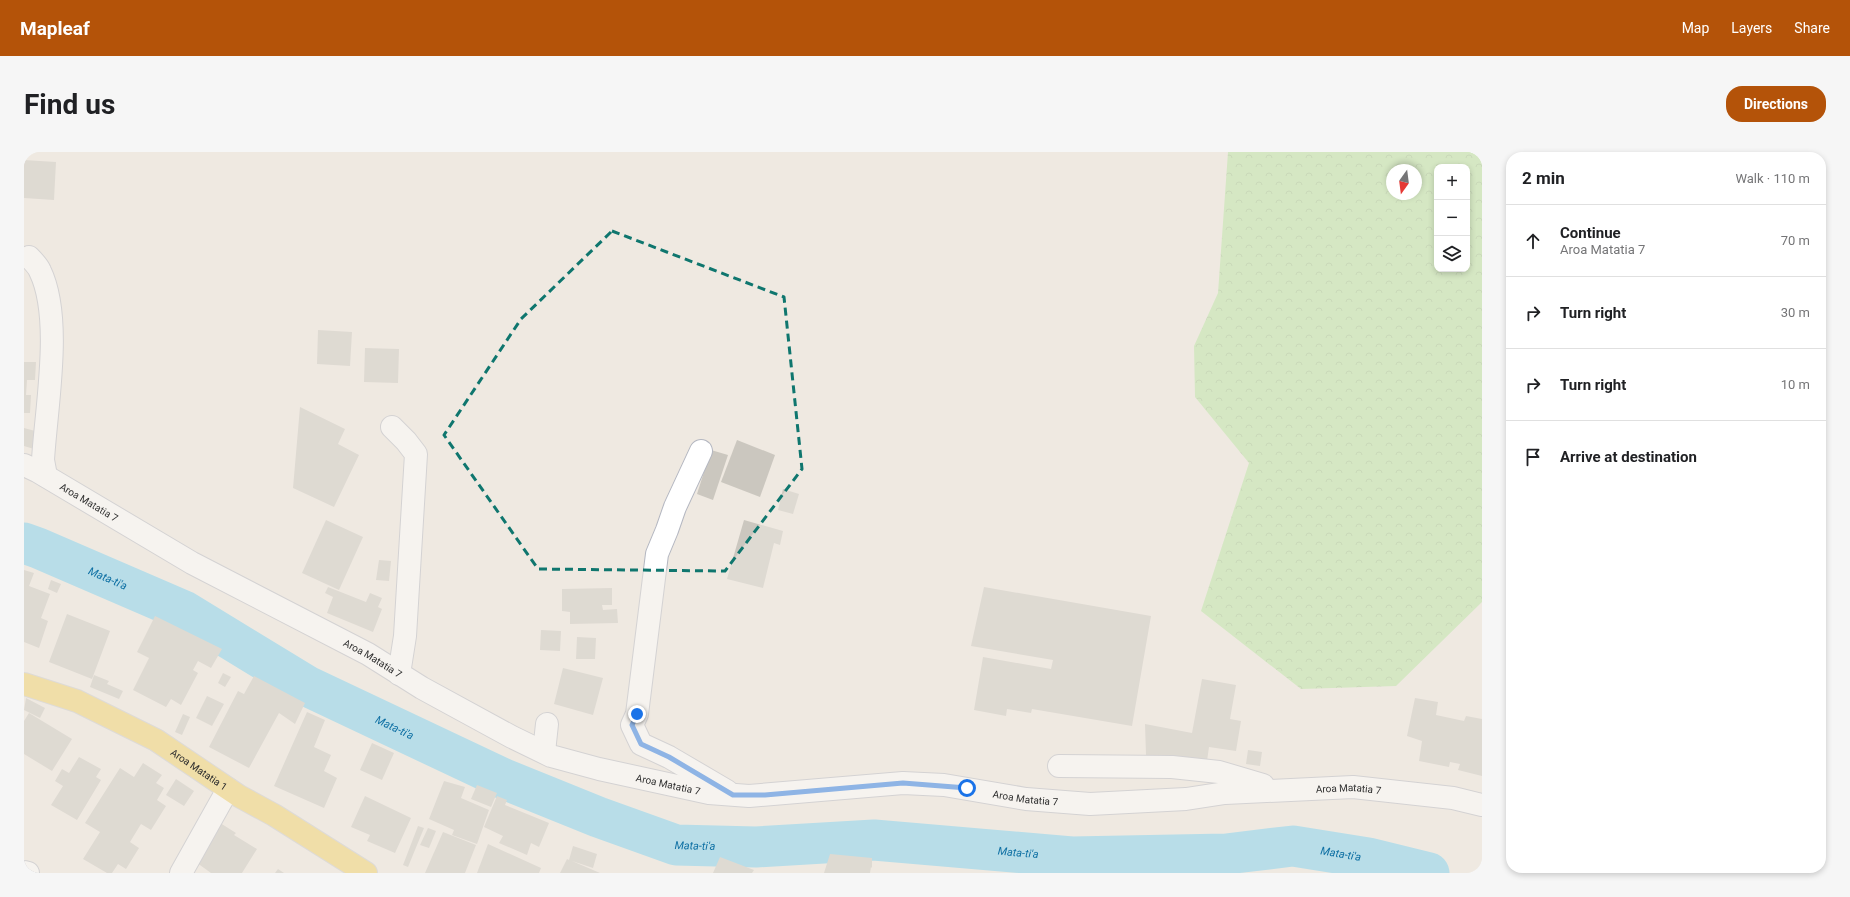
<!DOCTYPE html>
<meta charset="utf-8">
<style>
:root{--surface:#fff;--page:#f6f6f6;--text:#202124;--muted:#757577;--line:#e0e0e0;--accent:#b45309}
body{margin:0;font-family:Roboto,sans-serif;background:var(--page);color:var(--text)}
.controls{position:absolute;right:12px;top:12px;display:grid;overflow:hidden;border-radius:8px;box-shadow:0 2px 6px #0003}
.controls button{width:36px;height:36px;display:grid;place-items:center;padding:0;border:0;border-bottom:1px solid var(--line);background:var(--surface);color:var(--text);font:20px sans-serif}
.compass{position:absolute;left:1362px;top:12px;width:36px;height:36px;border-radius:50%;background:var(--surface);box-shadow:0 2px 6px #0003;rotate:194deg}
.stop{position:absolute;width:12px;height:12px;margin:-9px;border:3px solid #1a73e8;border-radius:50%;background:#fff}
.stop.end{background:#1a73e8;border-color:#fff;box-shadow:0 1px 4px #0008}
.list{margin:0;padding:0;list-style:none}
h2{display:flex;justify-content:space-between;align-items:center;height:52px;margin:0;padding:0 16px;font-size:17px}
h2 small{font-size:13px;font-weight:400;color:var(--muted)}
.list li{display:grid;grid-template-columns:26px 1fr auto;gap:12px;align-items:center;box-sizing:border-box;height:72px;padding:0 16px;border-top:1px solid var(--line)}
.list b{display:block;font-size:15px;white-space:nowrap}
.list p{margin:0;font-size:13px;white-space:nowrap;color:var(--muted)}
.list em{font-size:13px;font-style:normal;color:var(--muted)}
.icon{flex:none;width:22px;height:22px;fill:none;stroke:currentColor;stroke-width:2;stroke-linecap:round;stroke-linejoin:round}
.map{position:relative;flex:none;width:1458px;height:721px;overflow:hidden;border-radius:16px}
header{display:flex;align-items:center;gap:24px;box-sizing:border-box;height:56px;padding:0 20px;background:var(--accent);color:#fff}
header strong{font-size:19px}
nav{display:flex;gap:22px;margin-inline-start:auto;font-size:14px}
.intro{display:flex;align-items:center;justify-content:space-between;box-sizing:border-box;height:96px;padding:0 24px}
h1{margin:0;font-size:28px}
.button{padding:10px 18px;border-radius:16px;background:var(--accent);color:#fff;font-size:14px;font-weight:700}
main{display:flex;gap:24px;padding:0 24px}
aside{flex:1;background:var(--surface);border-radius:16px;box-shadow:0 2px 6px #0003}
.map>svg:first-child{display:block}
</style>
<header>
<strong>Mapleaf</strong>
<nav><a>Map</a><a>Layers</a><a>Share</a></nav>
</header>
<div class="intro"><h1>Find us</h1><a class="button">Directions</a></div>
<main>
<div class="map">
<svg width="1458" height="721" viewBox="0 0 1458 721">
<defs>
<pattern id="forest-crowns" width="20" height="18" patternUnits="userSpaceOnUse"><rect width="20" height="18" fill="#b6e59e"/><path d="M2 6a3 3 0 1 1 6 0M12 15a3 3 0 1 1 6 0" fill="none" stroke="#9dc588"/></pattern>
</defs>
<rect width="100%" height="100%" fill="#efe9e1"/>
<!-- forest -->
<path fill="url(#forest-crowns)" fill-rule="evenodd" d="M1204,0H1458V450L1372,534L1277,537L1177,459L1225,311L1171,245L1170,194L1194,141ZM1413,15H1443V117H1413ZM1368,18H1392V42H1368Z"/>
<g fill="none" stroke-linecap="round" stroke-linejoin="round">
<!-- river -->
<path stroke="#75cff0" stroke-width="41" id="s1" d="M0,391L14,396L160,459L283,534L480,627L574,665L652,693L732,695L850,688L1048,705L1202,702L1269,694L1344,706L1405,721"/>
</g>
<!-- building -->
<g fill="#cbc7bf">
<polygon points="0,8 32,10 30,48 0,46"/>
<polygon points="294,178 328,180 326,214 293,212"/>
<polygon points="341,196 375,197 374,231 340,230"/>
<polygon points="0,210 12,210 11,228 3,228 2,243 7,243 6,261 0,261"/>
<polygon points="276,255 321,277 314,292 335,303 310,355 269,336"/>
<polygon points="0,276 15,280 10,297 0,294"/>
<polygon points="713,288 751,303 736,345 697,330"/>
<polygon points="687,298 704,303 689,348 673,342"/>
<polygon points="759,337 775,342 769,362 754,358"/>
<polygon points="302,368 339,385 315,438 278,421"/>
<polygon points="720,368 759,379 756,393 750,391 739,436 703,427"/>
<polygon points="355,408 367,409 365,429 352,428"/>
<polygon points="0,418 10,421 5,434 26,442 17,466 24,469 15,496 0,490"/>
<polygon points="27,428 37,432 33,441 24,437"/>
<polygon points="304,435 342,450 346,441 358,446 354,455 358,457 349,480 303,461 309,445 301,441"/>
<polygon points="960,435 1127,464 1108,574 1008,557 1007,561 983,557 982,564 950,558 959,505 1027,517 1029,508 947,494"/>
<polygon points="588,436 588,453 578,453 579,458 593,457 594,471 546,472 546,460 538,459 538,437"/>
<polygon points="43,462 86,479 68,527 25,510"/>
<polygon points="131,464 198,497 187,516 174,509 169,518 174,521 157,553 147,547 142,555 109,538 125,506 113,500"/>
<polygon points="517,478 537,479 536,499 516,498"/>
<polygon points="553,485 572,486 571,507 552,507"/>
<polygon points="539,516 579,526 569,563 530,552"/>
<polygon points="199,521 207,525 201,535 194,531"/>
<polygon points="70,523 85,529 83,532 99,539 95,547 66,535"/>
<polygon points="230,524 281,551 271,572 255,561 225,616 185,595 214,539 220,542"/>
<polygon points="1178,527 1212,533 1206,567 1217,569 1212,599 1185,595 1183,609 1122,603 1121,572 1168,581"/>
<polygon points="183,544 200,552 188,574 172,566"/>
<polygon points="2,546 21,556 16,566 0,558"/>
<polygon points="1391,546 1414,550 1412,563 1440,569 1442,564 1458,567 1458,624 1434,618 1436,612 1426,610 1425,615 1395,609 1398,589 1383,584"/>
<polygon points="283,560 301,568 290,595 307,603 300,619 313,626 300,656 250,634"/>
<polygon points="5,561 48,587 28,619 0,602 0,569"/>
<polygon points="159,562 166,565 158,583 151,580"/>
<polygon points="348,591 370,601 358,628 336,618"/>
<polygon points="1224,598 1238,600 1236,614 1222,612"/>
<polygon points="55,605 77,617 72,625 77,628 53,668 27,653 39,634 31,629 38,617 45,621"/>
<polygon points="119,611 138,623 132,631 140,636 133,648 142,654 127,678 117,672 106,690 115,696 102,717 94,712 88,721 83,721 59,707 76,680 61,671 96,616 110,625"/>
<polygon points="152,627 170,639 160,654 142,643"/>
<polygon points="420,629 441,635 437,646 465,658 453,692 428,683 430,678 405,667"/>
<polygon points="453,633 473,641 467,655 447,647"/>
<polygon points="341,644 387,666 371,701 343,689 346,683 327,675"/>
<polygon points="473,644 483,648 481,653 525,671 515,695 507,691 503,703 475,691 479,684 460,675"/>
<polygon points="193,669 212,681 210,683 233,697 218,721 187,721 169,708"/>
<polygon points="394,674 400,676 384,715 379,713"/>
<polygon points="404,676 412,679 405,696 396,693"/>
<polygon points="419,680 452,693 441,721 401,721"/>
<polygon points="464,692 517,716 515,721 453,721"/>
<polygon points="549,694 573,702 569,716 548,709 576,721 536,721 543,707 545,708"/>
<polygon points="806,702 848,706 848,716 847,715 846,721 800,721"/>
<polygon points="696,705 730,718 728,721 689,721"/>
<polygon points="254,717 260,721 251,721"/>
</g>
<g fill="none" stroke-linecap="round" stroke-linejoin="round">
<!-- minor casing -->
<g stroke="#b4b7c1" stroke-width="24">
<g id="minor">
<path d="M5,105C9,109 14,114 16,119C39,166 22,256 19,308L22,324"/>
<polyline points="368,275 382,289 392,302 381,484 375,522"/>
<polyline points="677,299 651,355 643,378 633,402 613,562 608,573 617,592 645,605 703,639"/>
<path id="s2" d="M0,313L13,319L168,411L344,502L398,536L488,585L527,604L575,617L685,641L725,644L879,631L920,633L1002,647L1066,652L1162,647L1201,641L1329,635L1429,646L1458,653"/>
<polyline points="520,600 523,572"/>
<polyline points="1035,614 1148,615 1195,620 1239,633"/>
<polyline points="0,720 4,721"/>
<polyline points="157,721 204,637"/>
</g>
</g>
<!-- major casing -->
<g stroke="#c9c9c9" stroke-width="24">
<g id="major">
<path id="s3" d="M0,532L53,549L132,588L215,644L250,663L342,721"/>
</g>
</g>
<!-- minor -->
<use href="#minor" stroke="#fff" stroke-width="22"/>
<!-- major -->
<use href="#major" stroke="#f2d163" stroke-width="22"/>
</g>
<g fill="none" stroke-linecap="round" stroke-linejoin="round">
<!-- route -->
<polyline stroke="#1a73e8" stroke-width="5" points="613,562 608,573 617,592 645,605 709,643 741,643 879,631 943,636"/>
</g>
<!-- marked area -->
<path d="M0 0H1458V721H0ZM588,79L760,145L778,317L701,419L514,417L420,283L497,167Z" fill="#efe9e1" fill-opacity=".55" fill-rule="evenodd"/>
<path fill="none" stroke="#0f766e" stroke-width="3" stroke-dasharray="8 5" stroke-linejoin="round" d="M588,79L760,145L778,317L701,419L514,417L420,283L497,167Z"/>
<g text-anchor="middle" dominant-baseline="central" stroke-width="4" stroke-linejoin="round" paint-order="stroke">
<!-- street labels -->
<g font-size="10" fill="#2e2e2e" stroke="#fff">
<text stroke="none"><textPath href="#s2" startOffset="75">Aroa Matatia 7</textPath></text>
<text stroke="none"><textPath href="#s2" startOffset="399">Aroa Matatia 7</textPath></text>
<text stroke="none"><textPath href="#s3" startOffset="196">Aroa Matatia 1</textPath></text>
<text stroke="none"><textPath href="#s2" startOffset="723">Aroa Matatia 7</textPath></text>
<text stroke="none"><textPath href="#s2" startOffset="1407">Aroa Matatia 7</textPath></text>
<text stroke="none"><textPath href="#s2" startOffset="1083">Aroa Matatia 7</textPath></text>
</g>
<!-- water labels -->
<g font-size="11" font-style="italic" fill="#0d6fa3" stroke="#fff">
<text stroke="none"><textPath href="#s1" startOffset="91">Mata-ti'a</textPath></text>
<text stroke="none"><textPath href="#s1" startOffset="415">Mata-ti'a</textPath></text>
<text stroke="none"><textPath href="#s1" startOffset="739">Mata-ti'a</textPath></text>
<text stroke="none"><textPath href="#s1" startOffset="1063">Mata-ti'a</textPath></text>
<text stroke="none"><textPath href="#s1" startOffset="1387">Mata-ti'a</textPath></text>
</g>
</g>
</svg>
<div class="controls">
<button>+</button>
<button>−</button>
<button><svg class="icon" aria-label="layers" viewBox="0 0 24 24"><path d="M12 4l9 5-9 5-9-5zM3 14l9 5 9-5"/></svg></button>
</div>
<svg class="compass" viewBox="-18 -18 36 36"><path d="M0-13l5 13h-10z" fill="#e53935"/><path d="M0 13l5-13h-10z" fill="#757577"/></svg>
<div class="stop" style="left:943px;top:636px"></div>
<div class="stop end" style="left:613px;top:562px"></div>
</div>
<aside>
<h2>2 min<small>Walk · 110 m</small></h2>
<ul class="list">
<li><svg class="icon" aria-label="ahead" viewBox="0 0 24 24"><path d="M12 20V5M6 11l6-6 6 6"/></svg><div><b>Continue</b><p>Aroa Matatia 7</p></div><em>70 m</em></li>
<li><svg class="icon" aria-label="right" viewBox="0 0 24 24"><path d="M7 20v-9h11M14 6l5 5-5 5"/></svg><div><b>Turn right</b></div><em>30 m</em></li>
<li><svg class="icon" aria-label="right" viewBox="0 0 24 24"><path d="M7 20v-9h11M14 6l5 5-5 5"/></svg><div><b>Turn right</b></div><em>10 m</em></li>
<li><svg class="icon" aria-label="arrive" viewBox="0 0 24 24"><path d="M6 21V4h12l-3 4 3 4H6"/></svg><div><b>Arrive at destination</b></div></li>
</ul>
</aside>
</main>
